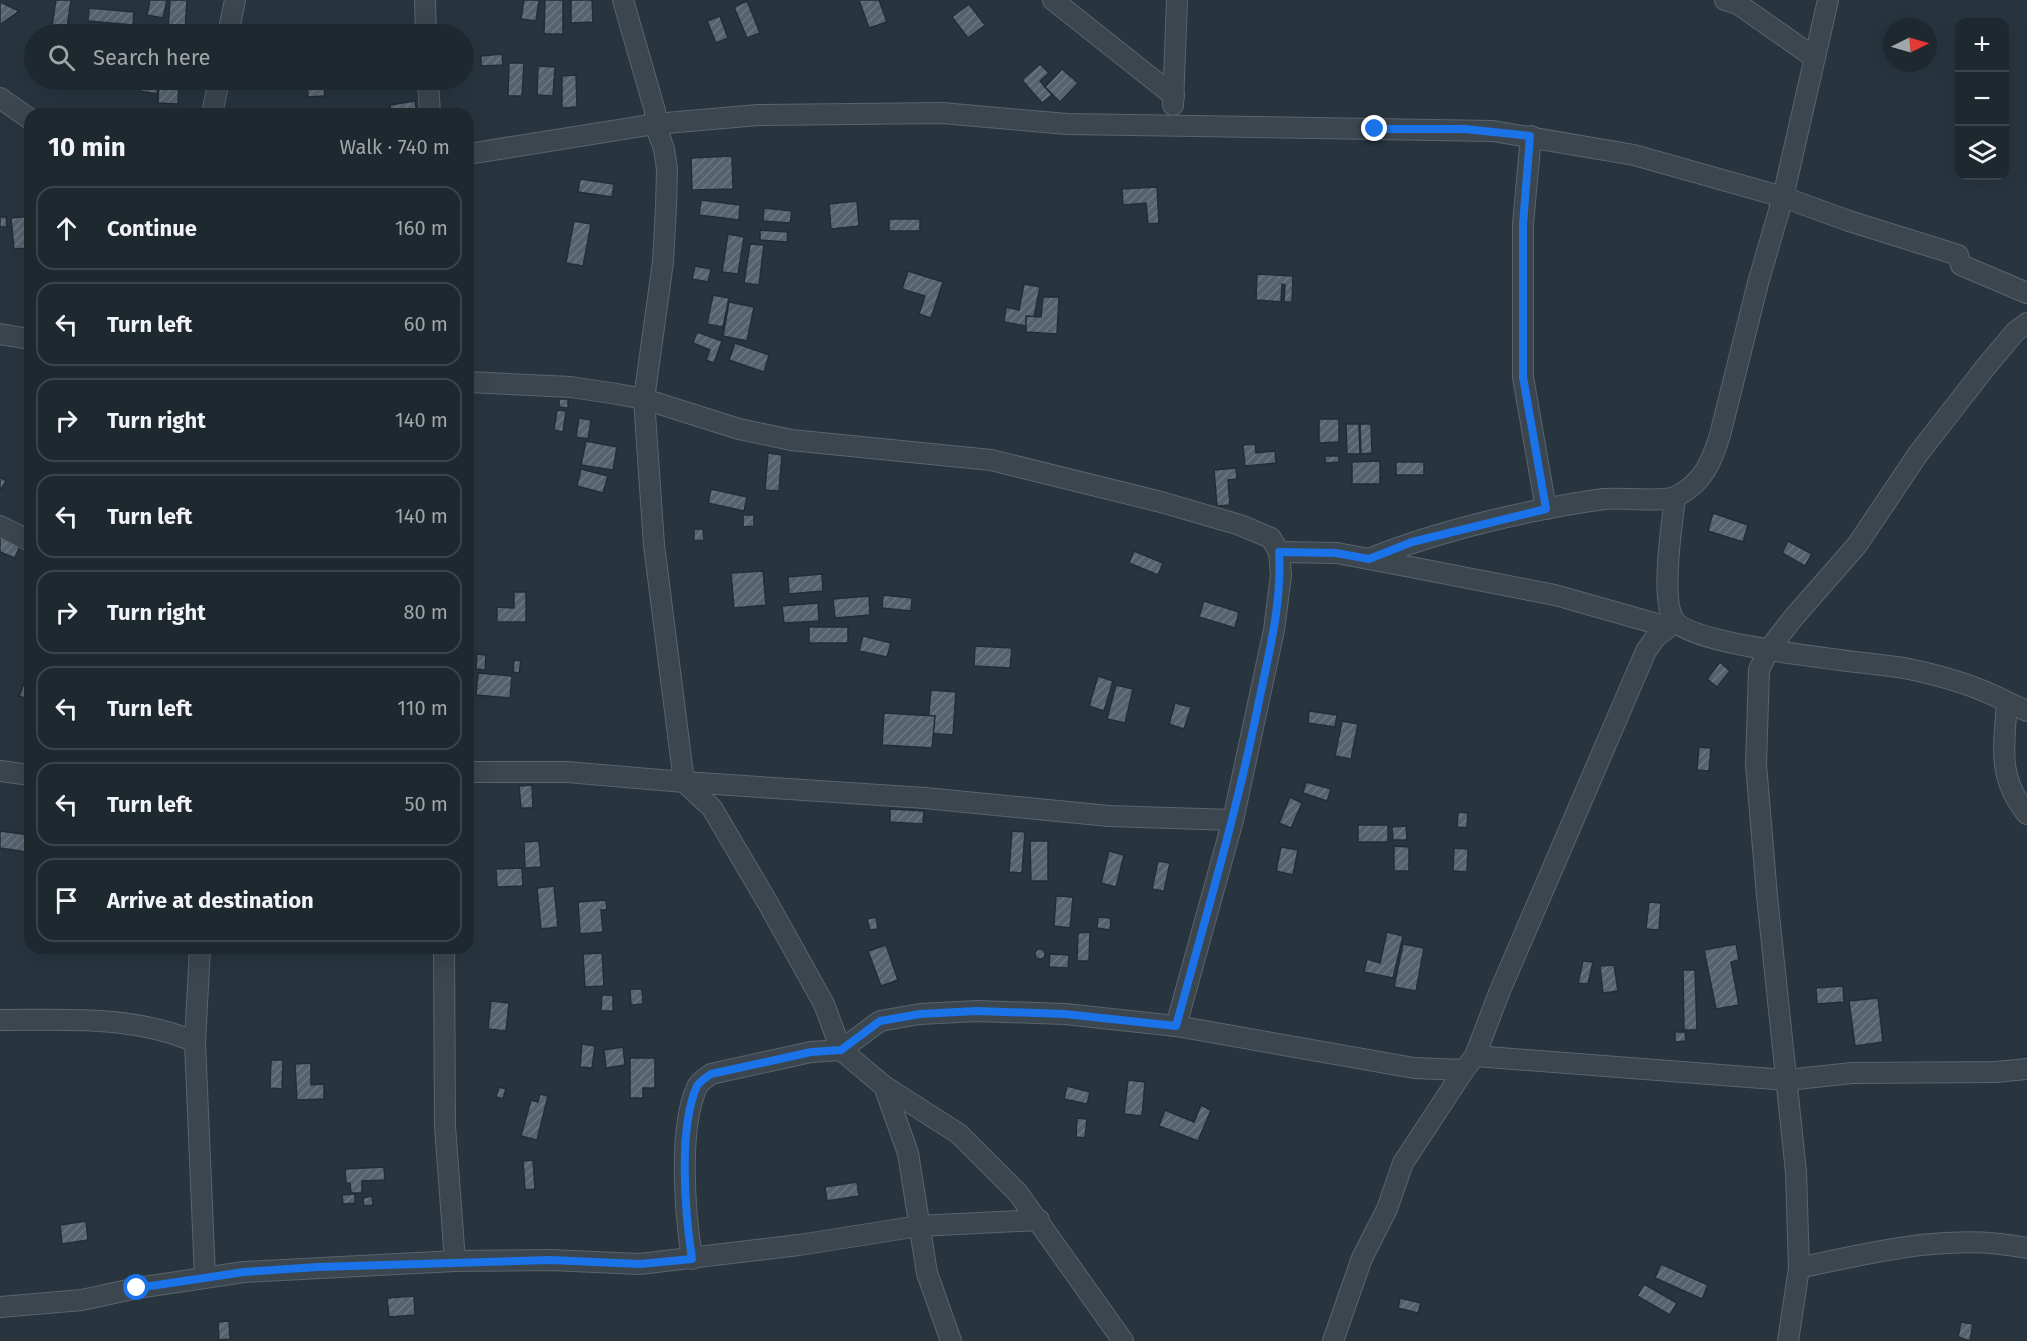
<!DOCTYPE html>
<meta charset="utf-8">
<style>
:root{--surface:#1e282f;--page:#2b343b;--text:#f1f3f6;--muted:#a1a6aa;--line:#3c444b}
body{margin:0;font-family:"Fira Sans",sans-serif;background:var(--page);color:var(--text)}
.controls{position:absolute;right:18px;top:18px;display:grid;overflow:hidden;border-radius:12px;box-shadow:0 6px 24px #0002}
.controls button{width:54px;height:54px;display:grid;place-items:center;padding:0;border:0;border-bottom:2px solid var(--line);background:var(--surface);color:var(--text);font:30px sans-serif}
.compass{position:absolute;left:1883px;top:18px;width:54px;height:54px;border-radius:50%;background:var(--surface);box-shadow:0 6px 24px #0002;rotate:85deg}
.stop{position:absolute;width:18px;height:18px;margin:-14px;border:4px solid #1a73e8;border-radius:50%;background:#fff}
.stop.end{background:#1a73e8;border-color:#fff;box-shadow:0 2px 6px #0008}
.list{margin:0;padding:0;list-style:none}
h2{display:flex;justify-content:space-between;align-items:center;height:78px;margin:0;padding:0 24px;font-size:26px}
h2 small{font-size:20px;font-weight:400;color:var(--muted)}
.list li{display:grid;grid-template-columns:39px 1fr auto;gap:18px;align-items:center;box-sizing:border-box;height:84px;margin:0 12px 12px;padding:0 12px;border:2px solid var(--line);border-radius:18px}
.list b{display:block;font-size:22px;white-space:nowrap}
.list em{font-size:20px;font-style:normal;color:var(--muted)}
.icon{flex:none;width:33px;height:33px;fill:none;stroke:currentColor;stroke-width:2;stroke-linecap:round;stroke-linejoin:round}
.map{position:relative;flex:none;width:2027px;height:1341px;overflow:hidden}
.search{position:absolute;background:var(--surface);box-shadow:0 6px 24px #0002;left:24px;top:24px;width:450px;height:66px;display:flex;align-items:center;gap:15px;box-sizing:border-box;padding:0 21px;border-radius:33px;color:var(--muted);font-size:22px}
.panel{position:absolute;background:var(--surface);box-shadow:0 6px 24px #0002;left:24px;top:108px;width:450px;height:846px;border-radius:18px}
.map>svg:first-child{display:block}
</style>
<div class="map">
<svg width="2027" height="1341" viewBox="0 0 2027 1341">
<defs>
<pattern id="building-hatch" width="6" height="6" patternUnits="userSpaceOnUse" patternTransform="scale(1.5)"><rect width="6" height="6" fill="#56636e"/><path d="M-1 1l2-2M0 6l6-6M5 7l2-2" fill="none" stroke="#6c7881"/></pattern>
</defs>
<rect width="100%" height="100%" fill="#28353f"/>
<!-- building -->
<g fill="url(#building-hatch)" stroke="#232d36" stroke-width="1.5">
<polygon points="56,0 71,0 67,28 52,26"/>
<polygon points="150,0 167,0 163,18 147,15"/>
<polygon points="170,0 187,0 185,31 168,29"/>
<polygon points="524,0 539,0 536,21 521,19"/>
<polygon points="545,0 563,0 563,34 544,34"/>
<polygon points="571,0 592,0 593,22 571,23"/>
<polygon points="859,0 879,0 887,22 869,28"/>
<polygon points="747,1 760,33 747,38 734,7"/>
<polygon points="0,2 19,11 0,25"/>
<polygon points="969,4 985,25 968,38 952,17"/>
<polygon points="89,8 134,12 133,25 88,21"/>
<polygon points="720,16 728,38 716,43 707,21"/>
<polygon points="502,54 503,65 481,66 481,56"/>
<polygon points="509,63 524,63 522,96 508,96"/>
<polygon points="1040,64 1049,73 1040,81 1052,95 1042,103 1022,80"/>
<polygon points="538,66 555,67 553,96 537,95"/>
<polygon points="1062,69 1078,83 1060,102 1045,87"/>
<polygon points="576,75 577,107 562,108 562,76"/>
<polygon points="111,80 123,80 121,86 110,84"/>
<polygon points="142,80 159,80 157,94 140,91"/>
<polygon points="159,80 179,80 178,104 158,103"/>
<rect x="239" y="80" width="21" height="7"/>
<polygon points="284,80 298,80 298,85 284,83"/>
<polygon points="307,80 323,80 325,96 308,97"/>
<polygon points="415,101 417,114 391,114 390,105"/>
<polygon points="341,110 370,111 370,114 341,114"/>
<polygon points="732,156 733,189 692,190 691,158"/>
<polygon points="580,179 614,184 612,197 578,192"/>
<polygon points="1157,187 1159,223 1148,224 1146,203 1123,205 1122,189"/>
<polygon points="701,200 740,205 739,220 699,215"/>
<polygon points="857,201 859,226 831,229 829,204"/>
<polygon points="764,208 792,211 790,223 763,221"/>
<polygon points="30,216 30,248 14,249 11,218"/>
<polygon points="0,217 6,217 7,227 0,227"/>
<rect x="889" y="219" width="31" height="12"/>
<polygon points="574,221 591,224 583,266 566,263"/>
<polygon points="760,230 788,232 787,242 760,240"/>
<polygon points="728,234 744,237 738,274 722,272"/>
<polygon points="750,244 764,245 759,285 744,283"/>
<polygon points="695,266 711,269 708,282 692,279"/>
<polygon points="908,271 943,282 931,318 919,314 925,296 902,289"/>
<polygon points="1257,274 1293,276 1292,302 1284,302 1285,285 1282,284 1281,302 1256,300"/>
<polygon points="1024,284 1040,287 1032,327 1004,322 1006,307 1019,310"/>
<polygon points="713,295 729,298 723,327 707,324"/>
<polygon points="1043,297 1059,297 1057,334 1026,332 1026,316 1041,317"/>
<polygon points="729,302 754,307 747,341 723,336"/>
<polygon points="697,332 722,341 714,363 706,360 710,350 693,343"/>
<polygon points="735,343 769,355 764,372 729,360"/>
<polygon points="559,399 568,399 568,408 559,407"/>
<polygon points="557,410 566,411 563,432 554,430"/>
<polygon points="579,418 591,420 588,439 576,437"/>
<polygon points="1319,419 1339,419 1339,442 1319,443"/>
<polygon points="1346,424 1359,424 1360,454 1347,454"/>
<polygon points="1360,424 1371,424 1372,453 1361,454"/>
<polygon points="586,441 617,447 613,470 581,465"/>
<polygon points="1255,444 1256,453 1275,451 1276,463 1245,466 1243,445"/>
<polygon points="768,453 782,455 779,491 765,490"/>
<polygon points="1325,456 1339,456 1339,462 1325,463"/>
<polygon points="1380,461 1380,484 1352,484 1352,462"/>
<rect x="1396" y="462" width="28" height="13"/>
<polygon points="1236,468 1237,479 1228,480 1230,505 1217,506 1214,470"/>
<polygon points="581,469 608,476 603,493 577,486"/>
<polygon points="0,477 6,481 0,491"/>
<polygon points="711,489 747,497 744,511 708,503"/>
<polygon points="1713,513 1748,525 1743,542 1708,531"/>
<polygon points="743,515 754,515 754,526 743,527"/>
<polygon points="694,529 703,529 704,540 694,541"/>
<polygon points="0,534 21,543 15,558 0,552"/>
<polygon points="1788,541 1812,554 1805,566 1782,553"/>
<polygon points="1134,551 1163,563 1158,575 1129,563"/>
<polygon points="763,571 766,605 734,608 731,573"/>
<polygon points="822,574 823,591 789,594 788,577"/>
<polygon points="514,592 526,592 526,622 497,622 497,607 514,608"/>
<polygon points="883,595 912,598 911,611 882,608"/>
<polygon points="869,596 870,615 835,618 833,599"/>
<polygon points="1204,601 1239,612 1235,628 1199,617"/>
<polygon points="818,603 819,621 784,623 782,606"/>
<polygon points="30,619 30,638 25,637"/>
<rect x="809" y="627" width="39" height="16"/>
<polygon points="863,636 891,643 887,657 859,651"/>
<polygon points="975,646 1012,648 1010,668 974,666"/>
<polygon points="477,654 486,655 485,670 476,669"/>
<polygon points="514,660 521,661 519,673 513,672"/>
<polygon points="1720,662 1730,671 1717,687 1707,679"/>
<polygon points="30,669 30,695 28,699 19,696"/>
<polygon points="478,673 512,676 510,698 476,695"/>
<polygon points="1098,676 1113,681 1104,711 1089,706"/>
<polygon points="1116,685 1133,689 1125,723 1107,719"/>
<polygon points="931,690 956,692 953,735 927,733"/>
<polygon points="1175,703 1191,707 1184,729 1169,724"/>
<polygon points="1309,711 1337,715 1335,727 1308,723"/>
<polygon points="884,713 935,716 932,748 882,745"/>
<polygon points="1342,721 1358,724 1351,759 1335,756"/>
<polygon points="1699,747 1711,748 1709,771 1697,770"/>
<polygon points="1306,782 1331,789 1327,801 1303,793"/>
<polygon points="532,785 533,808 521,808 519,786"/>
<polygon points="1290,797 1302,803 1291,828 1279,823"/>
<polygon points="890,809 924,811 923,824 890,822"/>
<polygon points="1458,812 1468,813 1467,828 1457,827"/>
<rect x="1358" y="825" width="30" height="17"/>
<polygon points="1406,826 1407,840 1393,840 1392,827"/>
<polygon points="0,831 30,835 27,852 0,848"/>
<polygon points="1012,831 1025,832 1022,873 1009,872"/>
<polygon points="539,841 541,867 525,868 524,842"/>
<polygon points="1030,841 1048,841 1048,881 1031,881"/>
<polygon points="1394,846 1409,847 1409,871 1394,871"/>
<polygon points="1281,847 1298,850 1293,875 1276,871"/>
<polygon points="1454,848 1468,849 1467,872 1453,871"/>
<polygon points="1109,851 1124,855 1116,887 1101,883"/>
<polygon points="1158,861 1170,863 1164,891 1152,889"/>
<polygon points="522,868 523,886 497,887 496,869"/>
<polygon points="554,886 558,927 541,929 537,888"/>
<polygon points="1056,896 1073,897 1070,928 1054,926"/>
<polygon points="606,900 607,910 601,910 603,932 580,934 578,902"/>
<polygon points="1649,902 1661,903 1659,930 1646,929"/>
<polygon points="876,917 878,929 870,930 867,919"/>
<polygon points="1098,917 1111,918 1110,930 1097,928"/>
<polygon points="1090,932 1089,961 1077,961 1078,933"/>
<polygon points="1387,932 1403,936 1393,978 1364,972 1367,959 1380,963"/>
<polygon points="1403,944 1424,948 1416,991 1394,987"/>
<polygon points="1736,944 1739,960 1731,962 1739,1005 1716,1009 1704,950"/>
<polygon points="886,945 898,980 881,986 868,951"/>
<circle cx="1040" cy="954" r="5"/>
<polygon points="602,953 604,986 585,987 583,954"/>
<polygon points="1050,954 1069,955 1068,968 1049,967"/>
<polygon points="1583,961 1593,962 1588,984 1578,983"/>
<polygon points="1614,965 1618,991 1603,993 1600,966"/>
<polygon points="1683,970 1695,970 1697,1030 1684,1030"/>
<polygon points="1843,986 1844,1002 1817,1004 1816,988"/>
<polygon points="630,989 642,989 643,1004 631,1005"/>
<polygon points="602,995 613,995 613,1011 601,1011"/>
<polygon points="1878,998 1883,1042 1855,1046 1849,1001"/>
<polygon points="491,1001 509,1003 506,1031 488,1029"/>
<polygon points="1675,1032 1685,1032 1686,1041 1675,1042"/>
<polygon points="582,1044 595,1046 592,1068 580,1067"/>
<polygon points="623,1047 625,1065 606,1068 604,1050"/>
<polygon points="630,1058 655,1058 655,1088 643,1088 643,1098 630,1098"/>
<polygon points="271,1060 283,1060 282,1089 270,1088"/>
<polygon points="311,1063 311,1085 324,1084 324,1099 297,1100 295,1064"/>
<polygon points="1128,1080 1145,1082 1142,1116 1124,1114"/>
<polygon points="1067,1086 1090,1092 1087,1104 1064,1099"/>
<polygon points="499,1087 506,1089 503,1099 496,1097"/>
<polygon points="540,1094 548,1096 537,1140 521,1136 531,1100 538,1102"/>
<polygon points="1201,1105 1211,1110 1198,1141 1159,1126 1165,1110 1194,1122"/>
<polygon points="1077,1118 1087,1119 1085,1138 1076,1137"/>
<polygon points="533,1160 535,1189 525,1190 523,1161"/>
<polygon points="384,1167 385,1180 362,1181 362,1193 351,1193 350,1183 346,1183 345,1169"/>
<polygon points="857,1182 859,1196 827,1201 825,1187"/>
<polygon points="355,1194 355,1203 343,1204 342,1195"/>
<polygon points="372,1196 373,1205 364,1206 363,1198"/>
<polygon points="86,1221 88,1240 62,1244 60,1225"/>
<polygon points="1661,1264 1708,1285 1702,1299 1655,1278"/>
<polygon points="1644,1284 1677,1303 1670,1315 1637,1296"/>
<polygon points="414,1296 415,1315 389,1317 387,1298"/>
<polygon points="1400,1298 1421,1303 1418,1313 1398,1308"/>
<polygon points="229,1321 230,1339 219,1340 218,1322"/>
<polygon points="1961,1322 1973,1324 1970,1341 1958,1337"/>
</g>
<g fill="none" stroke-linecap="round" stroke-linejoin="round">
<!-- minor casing -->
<g stroke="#5a646c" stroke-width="22">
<g id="minor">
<polyline points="425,0 426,34"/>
<polyline points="623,0 655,111 655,124 664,149 667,169 666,207 663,262 644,399 654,545 684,782 925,798 1109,816 1233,820"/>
<polyline points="1053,0 1174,96"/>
<polyline points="1725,0 1738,4 1815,58"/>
<polyline points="228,34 235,0"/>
<polyline points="428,80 430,114"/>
<polyline points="0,98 30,119"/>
<polyline points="1173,105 1177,0"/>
<polyline points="212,114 219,80"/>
<polyline points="1531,136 1523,224 1523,377 1546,509"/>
<polyline points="468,154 655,124 758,115 942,113 1067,124 1493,131 1634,155 1783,197 1849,221 1958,255 1961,265 2027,293"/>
<polyline points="0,334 30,339"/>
<polyline points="468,382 571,387 617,394 644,399 739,429 791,440 991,460 1161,502 1240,525 1271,538 1279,552 1281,575 1274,630 1233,820 1176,1026"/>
<path d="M1675,498C1672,524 1660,599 1674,620C1693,647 1865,662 1904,668C1939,675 1976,685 2007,702C2004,747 1997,777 2027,814"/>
<polyline points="0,526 30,541"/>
<polyline points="1279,552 1337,553 1416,568 1555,595 1668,627"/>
<path d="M1369,559C1437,531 1531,509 1604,499C1621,497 1665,503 1677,496C1703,483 1712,461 1720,435L1758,283L1783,197L1828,0"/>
<polyline points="2007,702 2027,711"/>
<polyline points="0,771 30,775"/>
<polyline points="468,772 567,772 684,782 712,808 769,905 824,1004 841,1050 884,1086 959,1134 1018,1193 1123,1341"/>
<polyline points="200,948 195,1042 205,1277"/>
<polyline points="444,948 445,1126 455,1261"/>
<path d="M0,1020C65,1020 134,1015 195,1042"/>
<polyline points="1475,1056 1787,1080 1852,1073 1996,1072 2027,1069"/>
<polyline points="884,1086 908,1153 927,1273 951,1341"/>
<path d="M692,1259C685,1213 678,1129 697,1087C700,1081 706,1078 711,1074L811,1052L841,1050L880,1021L920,1014L977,1011L1065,1014L1176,1026L1414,1068L1464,1070L1475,1056L1499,993L1646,651L1655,638L1675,622"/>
<path d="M1799,1268C1874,1252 1951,1232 2027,1248"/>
<polyline points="0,1307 82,1300 137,1288 244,1272 455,1261 550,1260 640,1264 799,1245 919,1226 1039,1220"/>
<polyline points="1333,1341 1362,1258 1387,1209 1403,1163 1464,1070"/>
<polyline points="1788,1341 1799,1268 1796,1172 1767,896 1756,764 1759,670 1769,649 1794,617 1857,545 1918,454 1985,368 2015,332 2027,323"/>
</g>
</g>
<!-- minor -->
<use href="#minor" stroke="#3c464f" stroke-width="20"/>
</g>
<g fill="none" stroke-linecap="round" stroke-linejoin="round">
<!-- route -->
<path stroke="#1a73e8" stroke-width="8" d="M137,1288L244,1272L318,1267L550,1260L640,1264L692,1259C685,1213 678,1128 697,1086C700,1081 706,1078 711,1074L811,1052L841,1050L880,1021L920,1014L977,1011L1065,1014L1176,1026C1206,916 1238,808 1260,696C1270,649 1282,601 1279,552L1336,553L1369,559L1412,542L1546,509L1523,377V224L1530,136L1465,129H1375"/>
</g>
</svg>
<div class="controls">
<button>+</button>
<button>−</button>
<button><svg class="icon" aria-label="layers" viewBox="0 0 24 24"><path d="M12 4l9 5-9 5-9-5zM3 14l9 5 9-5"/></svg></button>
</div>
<svg class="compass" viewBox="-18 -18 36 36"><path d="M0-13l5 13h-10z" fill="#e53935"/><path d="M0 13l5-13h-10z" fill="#a1a6aa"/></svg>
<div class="stop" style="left:137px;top:1288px"></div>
<div class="stop end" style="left:1375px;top:129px"></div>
<div class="search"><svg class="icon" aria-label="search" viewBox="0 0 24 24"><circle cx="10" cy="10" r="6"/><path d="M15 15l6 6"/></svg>Search here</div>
<section class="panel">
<h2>10 min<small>Walk · 740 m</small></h2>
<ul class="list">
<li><svg class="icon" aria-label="ahead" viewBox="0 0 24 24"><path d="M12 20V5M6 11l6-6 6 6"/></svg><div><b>Continue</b></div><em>160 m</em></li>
<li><svg class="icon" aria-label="left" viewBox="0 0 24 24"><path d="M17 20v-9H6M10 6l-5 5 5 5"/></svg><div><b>Turn left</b></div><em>60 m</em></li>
<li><svg class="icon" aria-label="right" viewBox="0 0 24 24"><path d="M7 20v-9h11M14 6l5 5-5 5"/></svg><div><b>Turn right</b></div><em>140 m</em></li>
<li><svg class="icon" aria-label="left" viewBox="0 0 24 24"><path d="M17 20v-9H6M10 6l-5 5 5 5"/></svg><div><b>Turn left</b></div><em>140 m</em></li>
<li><svg class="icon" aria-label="right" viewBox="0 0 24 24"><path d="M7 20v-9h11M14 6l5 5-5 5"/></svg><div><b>Turn right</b></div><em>80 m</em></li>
<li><svg class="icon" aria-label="left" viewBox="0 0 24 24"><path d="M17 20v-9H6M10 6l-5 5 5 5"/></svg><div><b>Turn left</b></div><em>110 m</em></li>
<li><svg class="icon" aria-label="left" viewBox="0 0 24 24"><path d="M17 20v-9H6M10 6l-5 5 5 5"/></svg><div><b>Turn left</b></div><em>50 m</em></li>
<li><svg class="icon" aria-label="arrive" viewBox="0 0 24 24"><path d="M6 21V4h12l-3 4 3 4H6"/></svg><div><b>Arrive at destination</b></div></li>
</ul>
</section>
</div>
